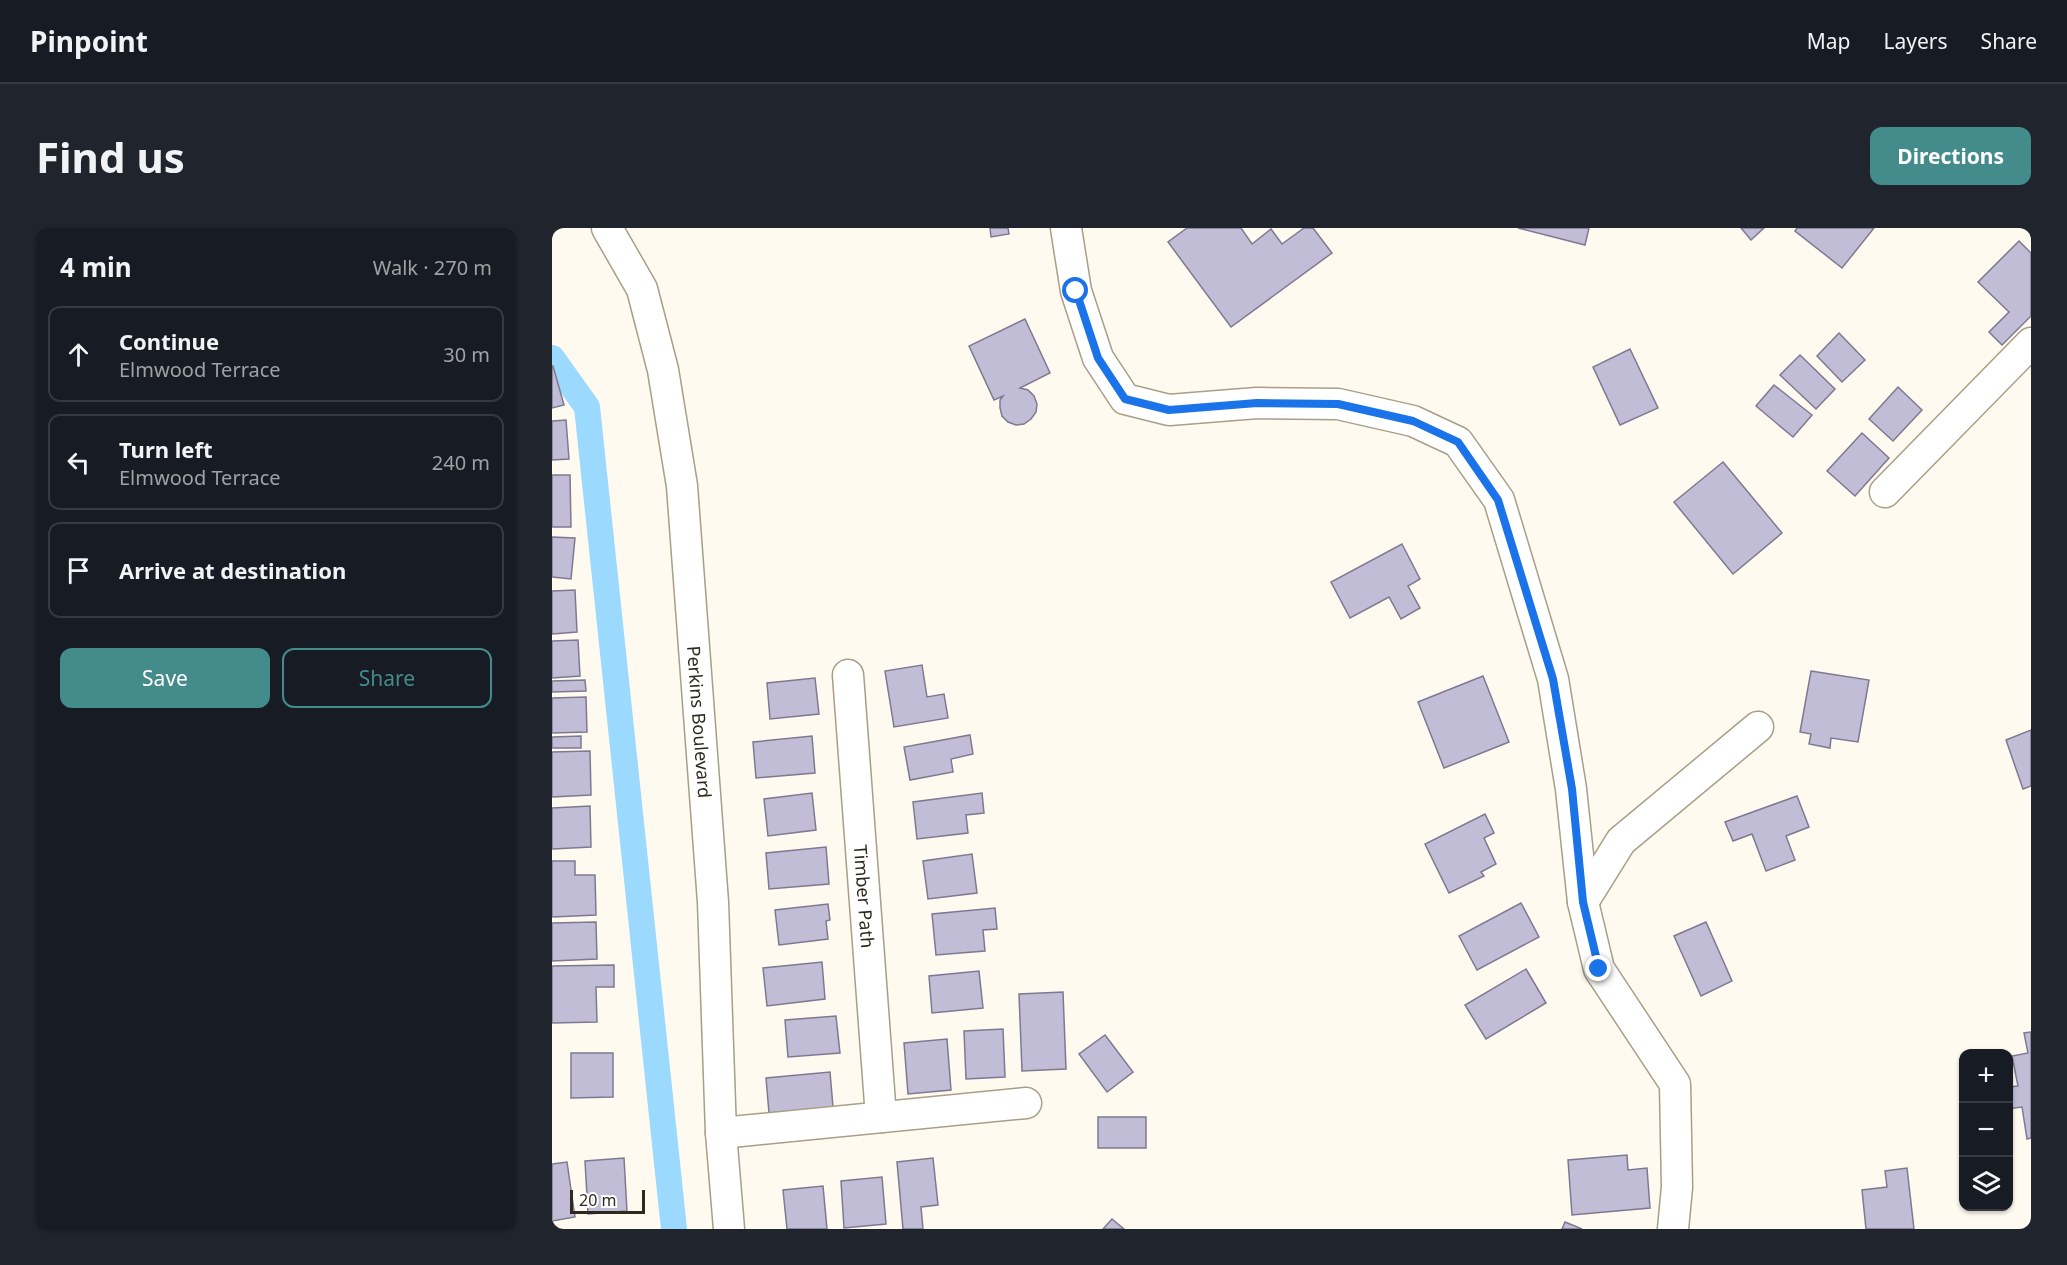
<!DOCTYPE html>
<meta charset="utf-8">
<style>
:root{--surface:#171b24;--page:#20242c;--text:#f1f3f6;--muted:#9ea1a6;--line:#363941;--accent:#448c8b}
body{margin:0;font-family:"Noto Sans",sans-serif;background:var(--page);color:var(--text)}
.controls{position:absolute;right:18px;bottom:18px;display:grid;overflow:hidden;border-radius:12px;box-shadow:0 2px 4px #0004}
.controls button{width:54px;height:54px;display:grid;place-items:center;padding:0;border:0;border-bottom:2px solid var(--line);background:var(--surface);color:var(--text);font:30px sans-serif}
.scale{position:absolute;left:18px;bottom:15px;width:75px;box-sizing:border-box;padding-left:6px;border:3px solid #2d291f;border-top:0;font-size:16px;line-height:21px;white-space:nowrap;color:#2d291f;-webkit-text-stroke:4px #fff;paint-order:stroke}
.stop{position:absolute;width:18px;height:18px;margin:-14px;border:4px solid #1a73e8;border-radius:50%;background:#fff}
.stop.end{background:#1a73e8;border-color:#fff;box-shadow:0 2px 6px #0008}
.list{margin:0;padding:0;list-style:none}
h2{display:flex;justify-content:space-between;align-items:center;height:78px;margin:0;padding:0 24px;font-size:26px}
h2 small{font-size:20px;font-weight:400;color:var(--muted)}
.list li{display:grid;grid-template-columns:39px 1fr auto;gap:18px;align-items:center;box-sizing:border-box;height:96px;margin:0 12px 12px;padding:0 12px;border:2px solid var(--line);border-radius:12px}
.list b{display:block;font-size:22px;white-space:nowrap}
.list p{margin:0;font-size:20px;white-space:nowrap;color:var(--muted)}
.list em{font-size:20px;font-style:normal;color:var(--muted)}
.actions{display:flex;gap:12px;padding:18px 24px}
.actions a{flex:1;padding:14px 0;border:2px solid var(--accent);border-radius:12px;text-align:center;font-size:21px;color:var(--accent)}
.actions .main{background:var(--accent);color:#fff}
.icon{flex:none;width:33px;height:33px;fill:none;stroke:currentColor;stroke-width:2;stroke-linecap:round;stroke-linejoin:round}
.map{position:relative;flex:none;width:1479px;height:1001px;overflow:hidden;border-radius:12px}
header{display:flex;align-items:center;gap:36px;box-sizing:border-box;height:84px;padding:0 30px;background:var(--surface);border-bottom:2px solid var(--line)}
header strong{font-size:28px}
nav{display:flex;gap:33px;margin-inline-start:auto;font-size:21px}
.intro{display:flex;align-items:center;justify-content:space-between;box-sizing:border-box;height:144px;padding:0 36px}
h1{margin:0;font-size:42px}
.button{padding:15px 27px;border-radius:12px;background:var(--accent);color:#fff;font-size:21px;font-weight:700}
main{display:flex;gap:36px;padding:0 36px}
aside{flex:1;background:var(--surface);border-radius:12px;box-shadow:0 2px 4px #0004}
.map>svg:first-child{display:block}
</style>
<header>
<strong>Pinpoint</strong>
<nav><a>Map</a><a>Layers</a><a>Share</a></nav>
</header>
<div class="intro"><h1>Find us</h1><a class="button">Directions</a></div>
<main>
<aside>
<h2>4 min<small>Walk · 270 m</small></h2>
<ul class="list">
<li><svg class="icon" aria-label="ahead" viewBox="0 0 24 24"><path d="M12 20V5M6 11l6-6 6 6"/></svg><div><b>Continue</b><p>Elmwood Terrace</p></div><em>30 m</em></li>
<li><svg class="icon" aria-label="left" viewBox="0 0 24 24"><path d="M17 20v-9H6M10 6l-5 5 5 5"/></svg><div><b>Turn left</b><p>Elmwood Terrace</p></div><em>240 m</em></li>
<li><svg class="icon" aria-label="arrive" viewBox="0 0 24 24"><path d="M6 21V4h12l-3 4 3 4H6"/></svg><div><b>Arrive at destination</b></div></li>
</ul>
<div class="actions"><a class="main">Save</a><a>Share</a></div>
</aside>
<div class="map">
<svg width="1479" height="1001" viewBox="0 0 1479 1001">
<rect width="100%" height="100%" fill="#fffaf0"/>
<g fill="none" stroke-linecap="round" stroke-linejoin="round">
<!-- canal -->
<polyline stroke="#9bd9fe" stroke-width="26" points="0,130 35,179 122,1001"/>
</g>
<!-- building -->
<g fill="#c1bdd6" stroke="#7e7991" stroke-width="1.5">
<polygon points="438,0 456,0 457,6 439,9"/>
<polygon points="635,0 689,0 700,16 719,1 730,16 752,0 761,0 780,25 679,99 616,14"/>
<polygon points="966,0 1037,0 1033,17"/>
<polygon points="1189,0 1212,0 1199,12"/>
<polygon points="1245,0 1322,0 1290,40 1243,3"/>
<polygon points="1467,13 1479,25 1479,88 1450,117 1437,104 1457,84 1426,54"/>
<polygon points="473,91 498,145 468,160 476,162 482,168 485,176 484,184 479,191 472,196 464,197 456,194 450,188 448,180 448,172 451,168 442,172 417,118"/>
<polygon points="1287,105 1313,132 1290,154 1265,128"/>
<polygon points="1078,121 1106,180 1068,197 1041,139"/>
<polygon points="1248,127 1283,161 1264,181 1228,147"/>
<polygon points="0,138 1,138 12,177 0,180"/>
<polygon points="1222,157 1260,187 1241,209 1204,178"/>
<polygon points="1346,159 1370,182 1341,213 1317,191"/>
<polygon points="14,192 17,231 0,232 0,193"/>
<polygon points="1310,205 1337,230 1303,268 1275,243"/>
<polygon points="1171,234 1230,305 1181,346 1122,274"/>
<polygon points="0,247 18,247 19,299 0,299"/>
<polygon points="0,309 23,310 19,351 0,349"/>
<polygon points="850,316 868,351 856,358 868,380 849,391 837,369 798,390 779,354"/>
<polygon points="23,362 25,404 0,406 0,363"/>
<polygon points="26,412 28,448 0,450 0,413"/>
<polygon points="370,437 375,469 392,466 396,490 342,499 333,443"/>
<polygon points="1259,443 1317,452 1306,514 1279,510 1278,520 1257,516 1259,506 1248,504"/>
<polygon points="931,448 957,514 892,540 866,474"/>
<polygon points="263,450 267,486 218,491 215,455"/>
<polygon points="33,452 34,463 0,464 0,453"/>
<polygon points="34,469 35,504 0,505 0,470"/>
<polygon points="1479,502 1479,558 1471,561 1454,512"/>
<polygon points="418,507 421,526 399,531 401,544 358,552 352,519"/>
<polygon points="29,508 29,520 0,520 0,509"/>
<polygon points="260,508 263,545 204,550 201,514"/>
<polygon points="38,523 39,567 0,569 0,524"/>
<polygon points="260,565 264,602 216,608 212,571"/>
<polygon points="430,565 432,585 414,587 416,605 365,611 361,574"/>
<polygon points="1245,568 1257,599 1234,608 1243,632 1214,643 1200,606 1181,613 1173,594"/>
<polygon points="38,578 39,619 0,621 0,580"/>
<polygon points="933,586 942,605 932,610 944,636 929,644 932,648 897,665 873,616"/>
<polygon points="274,619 277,656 217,661 214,625"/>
<polygon points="420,626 425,665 376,671 371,633"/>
<polygon points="0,633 23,633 23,647 43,647 44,687 0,689"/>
<polygon points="969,675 987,709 925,742 907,708"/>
<polygon points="276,676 278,692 274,693 276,711 227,717 223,682"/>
<polygon points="443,680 445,701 431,702 433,723 384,727 380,686"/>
<polygon points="44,694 45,731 0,733 0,695"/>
<polygon points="1154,694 1180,753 1149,768 1122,708"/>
<polygon points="270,734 273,771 215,778 211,740"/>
<polygon points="62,737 62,759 44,759 45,794 0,795 0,738"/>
<polygon points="974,741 994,775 934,811 913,777"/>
<polygon points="427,743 431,780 380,785 377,748"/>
<polygon points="511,764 514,841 470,843 467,766"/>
<polygon points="284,788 288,825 236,829 233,792"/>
<polygon points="451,801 453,849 414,851 412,803"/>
<polygon points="1479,804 1479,910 1475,911 1470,879 1456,881 1456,859 1466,858 1460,828 1476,825 1472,805"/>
<polygon points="553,807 581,844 555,864 527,826"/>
<polygon points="395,811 399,862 356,866 352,815"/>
<polygon points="19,825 61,825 61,869 19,870"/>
<polygon points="278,844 281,879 217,885 214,850"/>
<rect x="546" y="889" width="48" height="31"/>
<polygon points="1075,927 1076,942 1095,940 1098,980 1020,987 1016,932"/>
<polygon points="72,930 75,983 36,986 33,933"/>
<polygon points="381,930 386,977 369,979 371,1001 351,1001 345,934"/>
<polygon points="15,934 23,989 0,993 0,936"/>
<polygon points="1355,940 1362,1001 1314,1001 1310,962 1335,959 1333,943"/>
<polygon points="330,949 334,996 292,1000 289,953"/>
<polygon points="271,958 275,1001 235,1001 231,962"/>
<polygon points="560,991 572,1001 551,1001"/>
<polygon points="1013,994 1030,1001 1010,1001"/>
</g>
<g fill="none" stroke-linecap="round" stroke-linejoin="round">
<!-- minor casing -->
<g stroke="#a99e86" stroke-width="33">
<g id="minor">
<path id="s1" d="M55,0L90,61L111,142L130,258L161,674L169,905L177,1001"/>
<polyline points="514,0 524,63 546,130 573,171 617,182 705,175 786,176 861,193 906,214 947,272 1001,451 1019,561 1031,674 1047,741 1123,856 1125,959 1121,1001"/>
<polyline points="1333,264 1479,115"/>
<path id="s2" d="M296,447L329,889"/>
<polyline points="1031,674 1069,613 1206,499"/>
<polyline points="169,905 474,875"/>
</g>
</g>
<!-- minor -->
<use href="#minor" stroke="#fff" stroke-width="30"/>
</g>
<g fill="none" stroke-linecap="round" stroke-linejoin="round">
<!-- route -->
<polyline stroke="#1a73e8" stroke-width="8" points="524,63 546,130 573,171 617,182 705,175 786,176 861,193 906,214 946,272 1001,451 1020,561 1031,674 1047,741"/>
</g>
<g text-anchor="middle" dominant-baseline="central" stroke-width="5" stroke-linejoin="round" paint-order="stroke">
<!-- street labels -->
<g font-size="18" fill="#2d291f" stroke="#fff">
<text stroke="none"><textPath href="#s1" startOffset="508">Perkins Boulevard</textPath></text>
<text stroke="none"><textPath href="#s2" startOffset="222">Timber Path</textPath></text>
</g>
</g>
</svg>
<div class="controls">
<button>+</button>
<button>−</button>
<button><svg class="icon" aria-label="layers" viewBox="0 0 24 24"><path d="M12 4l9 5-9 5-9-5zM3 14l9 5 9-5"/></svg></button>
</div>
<div class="scale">20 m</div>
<div class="stop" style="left:524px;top:63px"></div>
<div class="stop end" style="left:1047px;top:741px"></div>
</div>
</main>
